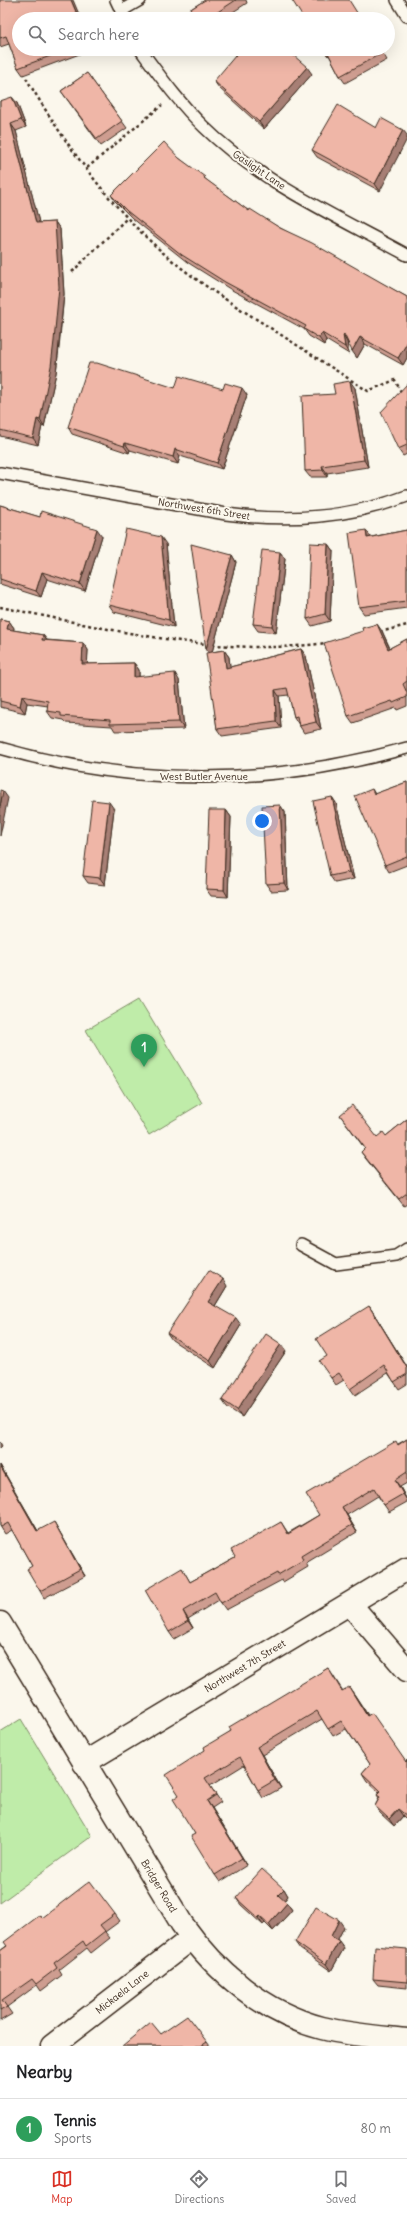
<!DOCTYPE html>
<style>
:root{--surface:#fff;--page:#f6f6f6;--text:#202124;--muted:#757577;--line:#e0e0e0;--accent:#d93025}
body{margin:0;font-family:Delius,sans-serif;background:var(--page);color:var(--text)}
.you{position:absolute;left:262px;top:821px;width:14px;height:14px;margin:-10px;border:3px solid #fff;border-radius:50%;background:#1a73e8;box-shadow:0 0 0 6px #1a73e833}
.badge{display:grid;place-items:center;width:26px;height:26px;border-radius:50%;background:var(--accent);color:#fff;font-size:13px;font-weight:700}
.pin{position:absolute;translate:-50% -33px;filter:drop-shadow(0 1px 2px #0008)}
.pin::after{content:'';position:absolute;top:21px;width:14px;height:12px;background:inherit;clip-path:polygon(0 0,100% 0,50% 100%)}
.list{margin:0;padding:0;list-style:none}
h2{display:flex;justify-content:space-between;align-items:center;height:52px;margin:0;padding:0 16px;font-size:17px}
h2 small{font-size:13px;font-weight:400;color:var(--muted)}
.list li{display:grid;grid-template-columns:26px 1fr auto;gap:12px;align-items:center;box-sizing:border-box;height:60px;padding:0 16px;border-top:1px solid var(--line)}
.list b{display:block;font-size:15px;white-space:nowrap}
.list p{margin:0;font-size:13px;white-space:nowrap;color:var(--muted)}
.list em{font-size:13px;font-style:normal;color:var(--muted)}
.icon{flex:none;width:22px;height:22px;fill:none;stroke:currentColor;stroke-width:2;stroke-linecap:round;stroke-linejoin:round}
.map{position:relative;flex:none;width:407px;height:2046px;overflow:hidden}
.search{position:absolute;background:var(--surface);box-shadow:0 4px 16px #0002;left:12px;right:12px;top:12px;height:44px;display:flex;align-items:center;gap:10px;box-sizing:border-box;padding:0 14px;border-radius:22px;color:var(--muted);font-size:15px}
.sheet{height:112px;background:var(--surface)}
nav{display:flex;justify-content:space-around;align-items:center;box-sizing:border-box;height:56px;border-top:1px solid var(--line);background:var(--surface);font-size:11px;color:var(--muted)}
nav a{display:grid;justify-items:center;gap:2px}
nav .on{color:var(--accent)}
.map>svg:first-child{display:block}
</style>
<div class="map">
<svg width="407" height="2046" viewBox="0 0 407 2046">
<rect width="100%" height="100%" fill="#fbf7ec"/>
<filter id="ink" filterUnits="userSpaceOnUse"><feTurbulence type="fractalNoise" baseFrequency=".025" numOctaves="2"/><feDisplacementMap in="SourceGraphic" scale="8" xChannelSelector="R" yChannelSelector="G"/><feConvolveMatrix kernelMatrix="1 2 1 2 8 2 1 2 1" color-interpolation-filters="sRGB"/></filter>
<g filter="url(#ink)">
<!-- green -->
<g fill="#bfeca9" stroke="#7d8b64">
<polygon points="139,999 202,1103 149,1135 86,1030"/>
<polygon points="21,1719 92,1836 0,1903 0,1732"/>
</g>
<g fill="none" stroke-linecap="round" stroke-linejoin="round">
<!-- lane casing -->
<g stroke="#3b2a1e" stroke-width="14">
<g id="lane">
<polyline points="116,0 125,19"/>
<polyline points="397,0 407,16"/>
<polyline points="121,11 140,0"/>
<path d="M140,49C160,76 180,104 204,127C261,183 338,217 407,255"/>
<path d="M0,473L226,514C286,522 350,518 407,496"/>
<path d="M0,748C134,787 273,786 407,748"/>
<polyline points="301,1245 336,1264 396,1256 407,1249"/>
</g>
</g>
<!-- street casing -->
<g stroke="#3b2a1e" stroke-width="25">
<g id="street">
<polyline points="350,1604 407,1670"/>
<path d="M0,1623L182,1924C216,1972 264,2013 322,2028C350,2035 379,2037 407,2040"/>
<polyline points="84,1763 407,1569"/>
<polyline points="52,2046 192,1938"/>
</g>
</g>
<!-- path -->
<g stroke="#3b2a1e" stroke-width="2.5" stroke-dasharray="3 3" stroke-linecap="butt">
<path d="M26,78C62,139 106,202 160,250C190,277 226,300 261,322C297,345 332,368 368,391L395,380L402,394"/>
<polyline points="87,168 162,105"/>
<polyline points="72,272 127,218"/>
<path d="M0,607C107,628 217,658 326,643"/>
<polyline points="380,632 407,625"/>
</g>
<!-- lane -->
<use href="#lane" stroke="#fbf7ec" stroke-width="11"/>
<!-- street -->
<use href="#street" stroke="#fbf7ec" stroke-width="22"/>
</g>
<!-- wall -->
<g fill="#ce9d90" stroke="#3b2a1e">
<polygon points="0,0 19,49 93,49 23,75 18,68 9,44 0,47"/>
<polygon points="205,0 246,0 247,3 222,19 175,19"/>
<polygon points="323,49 380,49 387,60 345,83 340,76 329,55 328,56"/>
<polygon points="87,73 127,128 101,146 61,91"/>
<polygon points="312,74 264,129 219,88 214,81"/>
<polygon points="0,101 17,103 26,127 16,131 39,223 55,222 60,229 64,294 59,348 56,373 44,427 42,426 38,445 0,436"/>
<polygon points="376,128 380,191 317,157 312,150"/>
<polygon points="179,158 209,182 249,211 407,297 407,358 403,365 365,344 357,358 348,341 347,342 349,354 326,340 324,345 309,336 304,329 230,289 187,262 132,218 115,201 111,195"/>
<polygon points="407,384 407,454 403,456 398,449"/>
<polygon points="175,388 223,389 247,395 222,469 180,456 178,464 130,450 129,453 72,434 68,427"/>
<polygon points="355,388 368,467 327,473 327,477 310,477 305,471 335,394"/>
<polygon points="0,505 102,536 85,591 47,579 41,597 0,584 0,585"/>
<polygon points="407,530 407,608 364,614 359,607 371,537"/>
<polygon points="166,544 174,627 114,612 109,605"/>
<polygon points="328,544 333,551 330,621 312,626 307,619"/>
<polygon points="280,552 285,559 276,633 258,631 253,624"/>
<polygon points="232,555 236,562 212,652 224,650 229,657 230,667 301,649 306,656 321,729 304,733 294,717 289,695 279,696 281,728 222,736 217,729 208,653"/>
<polygon points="0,619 9,621 14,628 13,630 43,635 47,640 83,643 88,650 87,664 134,663 139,670 139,677 179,680 184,729 115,731 112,726 66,723 63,720 52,718 47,711 48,706 27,703 25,713 0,707"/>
<polygon points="382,631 390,648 407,639 407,706 397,710 396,708 353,723 348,716"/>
<polygon points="407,782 407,865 389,872 385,865 372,789 375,794"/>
<polygon points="332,797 336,803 354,879 335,883 330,876"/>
<polygon points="280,805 285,812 288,890 271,891 266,884"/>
<polygon points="114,809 105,885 88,883 83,876"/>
<polygon points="226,810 231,817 228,897 211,896 206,889"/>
<polygon points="340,1115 377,1137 386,1136 407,1119 407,1204 404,1206 366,1159 361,1152 365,1149"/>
<polygon points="227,1286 215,1306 241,1325 215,1368 172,1340 167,1333"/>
<polygon points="369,1306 407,1367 407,1384 399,1389 388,1373 355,1395 344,1380 336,1385 331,1378 327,1356"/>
<polygon points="286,1351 242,1417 227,1407 222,1400"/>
<polygon points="407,1439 407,1483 400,1487 407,1500 407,1502 389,1512 378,1496 347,1515 357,1532 306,1563 308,1567 283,1582 282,1580 226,1610 219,1600 188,1619 193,1628 174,1639 169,1632 182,1568 190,1582 235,1557 281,1522 288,1533 319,1515 398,1444"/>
<polygon points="0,1442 2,1446 0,1448"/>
<polygon points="0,1465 38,1531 58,1529 85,1576 44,1598 40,1591 32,1566 12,1530 5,1534 0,1526"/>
<polygon points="328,1668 343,1691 354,1694 368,1715 406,1762 407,1760 407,1820 403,1816 394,1826 380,1813 375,1806 379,1798 377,1795 379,1792 367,1781 362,1773 370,1764 346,1729 333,1736 322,1719 262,1755 281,1788 263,1798 258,1790 244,1765 210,1786 221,1802 212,1808 247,1865 220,1882 215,1875 195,1834 179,1795 205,1750 231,1731"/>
<polygon points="284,1889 288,1896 284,1901 287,1903 292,1910 273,1931 265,1923 263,1925 241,1905 236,1898"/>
<polygon points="115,1914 120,1921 105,1932 110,1938 91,1953 87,1948 59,1970 62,1975 41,1991 37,1985 7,2007 12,2014 0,2021 0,1951 42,1918"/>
<polygon points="344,1927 337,1940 344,1948 331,1971 300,1949 295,1942"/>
<polygon points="407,1949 407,1988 378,1985 373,1979"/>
<polygon points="161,2034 207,2042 210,2046 122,2046"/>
</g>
<!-- shaded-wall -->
<g fill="#a77f75" stroke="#3b2a1e">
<polygon points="71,0 73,0 81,19 79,19"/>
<polygon points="323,49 326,49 330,54 328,56"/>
<polygon points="307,67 312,74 264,129 259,122"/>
<polygon points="12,97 17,103 26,127 21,120"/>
<polygon points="11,124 16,131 41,230 36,223"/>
<polygon points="403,130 407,135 407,139 380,191 375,184"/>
<polygon points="55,222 60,229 64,294 56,373 44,427 40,420"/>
<polygon points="322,333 326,340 324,345 319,338"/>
<polygon points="343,335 347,342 349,354 345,347"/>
<polygon points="360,337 365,344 357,358 352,351"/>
<polygon points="407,343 407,358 403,365 398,358"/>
<polygon points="350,381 355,388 368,467 364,460"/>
<polygon points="242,388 247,395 222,469 217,463"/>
<polygon points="37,419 42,426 38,445 33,438"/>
<polygon points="125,443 130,450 129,453 124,446"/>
<polygon points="175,449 180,456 178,464 173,457"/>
<polygon points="322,466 327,473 327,477 323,470"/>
<polygon points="97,529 102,536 85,591 80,584"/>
<polygon points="366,530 371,537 367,538"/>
<polygon points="161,537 166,544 174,627 169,620"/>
<polygon points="328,544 333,551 330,621 325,614"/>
<polygon points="280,552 285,559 276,633 272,626"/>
<polygon points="232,555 236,562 211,656 206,649"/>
<polygon points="42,572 47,579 41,597 36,591"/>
<polygon points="9,621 14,628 12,636 7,629"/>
<polygon points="377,624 382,631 393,656 388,649"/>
<polygon points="43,635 48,642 42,640"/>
<polygon points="83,643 88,650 87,671 82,664"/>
<polygon points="301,649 306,656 321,729 316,722"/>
<polygon points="224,650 229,657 231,674 226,668"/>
<polygon points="134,663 139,670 139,684 134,677"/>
<polygon points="175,673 179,680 184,729 179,722"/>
<polygon points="275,690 279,696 281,728 276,721"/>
<polygon points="22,696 27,703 25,713 20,706"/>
<polygon points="3,791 8,798 0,836 0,806"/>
<polygon points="332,797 336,803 354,879 349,872"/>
<polygon points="109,802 114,809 105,885 100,878"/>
<polygon points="280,805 285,812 288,890 284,883"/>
<polygon points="226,810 231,817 228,897 224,890"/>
<polygon points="223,1279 227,1286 213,1309 208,1302"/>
<polygon points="369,1306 407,1367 407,1368"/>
<polygon points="236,1318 241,1325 215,1368 210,1361"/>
<polygon points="281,1344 286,1351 242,1417 237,1410"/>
<polygon points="0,1465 42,1538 37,1531 0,1466"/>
<polygon points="395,1480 400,1487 407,1500 403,1494"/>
<polygon points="342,1507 347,1515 357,1532 352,1525"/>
<polygon points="54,1522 58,1529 85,1576 80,1569"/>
<polygon points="183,1611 188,1619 193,1628 188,1621"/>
<polygon points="349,1687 354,1694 372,1723 367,1716"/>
<polygon points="257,1747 262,1755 281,1788 275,1780"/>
<polygon points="207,1801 212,1808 247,1865 242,1858"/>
<polygon points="398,1809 403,1816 394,1826 389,1819"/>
<polygon points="284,1889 288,1896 283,1902 278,1895"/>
<polygon points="287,1903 292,1910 273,1931 269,1924"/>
<polygon points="260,1916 265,1923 263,1925 258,1918"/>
<polygon points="339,1920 344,1927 336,1943 331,1936"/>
<polygon points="339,1941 344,1948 331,1971 326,1964"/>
</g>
<!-- building -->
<g fill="#efb6a7" stroke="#3b2a1e">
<polygon points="0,0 71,0 79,19 19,19 19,49 69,49 18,68 6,36 0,38"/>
<polygon points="205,0 236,0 207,19 175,19"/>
<polygon points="292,0 349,0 361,19 304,19"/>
<polygon points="241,49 286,49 307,67 259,122 214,81"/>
<polygon points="326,49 380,49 382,53 340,76"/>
<polygon points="87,73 122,121 97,139 61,91"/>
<polygon points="12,97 21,120 11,124 36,223 55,222 59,287 54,341 51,366 40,420 37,419 33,438 0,430 0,101"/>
<polygon points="338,105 376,128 381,118 403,130 375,184 312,150"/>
<polygon points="164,142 179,158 205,177 204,178 249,211 250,209 280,228 312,243 407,297 407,343 398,358 360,337 352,351 344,334 343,335 345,347 322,333 319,338 304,329 306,326 225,282 182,255 127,211 111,195"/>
<polygon points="89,363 97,363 175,388 179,376 223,389 225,383 242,388 217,463 175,449 173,457 125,443 124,446 68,427"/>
<polygon points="350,381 364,460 322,466 323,470 305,471 302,396 335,394 333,384"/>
<polygon points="407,384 407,445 398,449 381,412"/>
<polygon points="0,505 40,517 41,511 97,529 80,584 42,572 36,591 0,579"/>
<polygon points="126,529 161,537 169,620 109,605"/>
<polygon points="366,530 367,538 407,530 407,601 359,607 349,533"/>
<polygon points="310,543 328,544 325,614 307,619"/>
<polygon points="191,544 232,555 206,649"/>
<polygon points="262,550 280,552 272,626 253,624"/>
<polygon points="0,619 9,621 7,629 43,635 42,640 83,643 82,664 134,663 134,677 175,673 179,722 110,724 110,720 61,716 61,713 47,711 48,701 22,696 20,706 0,701"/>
<polygon points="377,624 388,649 407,639 407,681 403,684 407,693 407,697 393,703 392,701 348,716 324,643 363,631 362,628"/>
<polygon points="301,649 316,722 299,726 297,716 294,717 287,688 275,690 276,721 217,729 206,653 224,650 226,668"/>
<polygon points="407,782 407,856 385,865 355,796 372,789 374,794"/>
<polygon points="0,790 3,791 0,806"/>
<polygon points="332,797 349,872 330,876 313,801"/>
<polygon points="92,800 109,802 100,878 83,876"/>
<polygon points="280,805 284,883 266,884 262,806"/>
<polygon points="209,810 226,810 224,890 206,889"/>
<polygon points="352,1105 377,1137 383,1132 386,1136 407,1119 407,1193 399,1199 361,1152 365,1148 340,1115"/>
<polygon points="209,1270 223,1279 208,1302 236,1318 210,1361 167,1333"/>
<polygon points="369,1306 407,1368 407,1374 394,1382 384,1365 350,1389 339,1373 331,1378 319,1361 327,1356 316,1339"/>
<polygon points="266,1334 281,1344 237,1410 222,1400"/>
<polygon points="407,1439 407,1472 395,1480 403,1494 384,1505 374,1488 342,1507 352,1525 301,1556 303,1560 278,1575 277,1573 221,1603 215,1592 183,1611 188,1621 169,1632 145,1590 182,1568 190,1582 235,1557 231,1550 281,1522 288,1534 319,1515 306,1494 396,1441 398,1445"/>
<polygon points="0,1466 37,1531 54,1522 80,1569 40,1591 27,1569 32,1566 8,1523 1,1527 0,1526"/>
<polygon points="328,1668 342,1691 349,1687 367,1716 372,1713 406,1762 407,1760 407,1816 398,1809 389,1819 375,1806 380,1797 377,1795 381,1791 362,1773 370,1764 341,1721 328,1729 317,1711 257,1747 275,1780 258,1790 240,1757 205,1778 216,1795 207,1801 242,1858 215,1875 191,1836 195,1834 173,1799 179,1795 166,1775 205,1750 204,1747 231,1731 229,1727"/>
<polygon points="262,1869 284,1889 278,1895 287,1903 269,1924 260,1916 258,1918 236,1898"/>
<polygon points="90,1881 115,1914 100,1925 105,1931 86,1946 83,1941 54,1963 57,1968 36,1984 32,1979 2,2000 7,2007 0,2011 0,1951 7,1946 4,1942 40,1915 42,1918"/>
<polygon points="316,1907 339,1920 331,1936 339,1941 326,1964 295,1942"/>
<polygon points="375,1946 407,1949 407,1982 373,1979"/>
<polygon points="187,2016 207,2042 201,2046 122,2046 151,2022 161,2034"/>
</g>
</g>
<g text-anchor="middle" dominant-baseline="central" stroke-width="4" stroke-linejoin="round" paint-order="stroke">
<!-- street labels -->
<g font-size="10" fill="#3b2a1e" stroke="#fbf7ec">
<text transform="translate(259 170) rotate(34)">Gaslight Lane</text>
<text transform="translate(204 509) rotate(9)">Northwest 6th Street</text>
<text x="204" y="776">West Butler Avenue</text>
<text transform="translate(245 1666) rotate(-31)">Northwest 7th Street</text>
<text transform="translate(159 1886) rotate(59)">Bridger Road</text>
<text transform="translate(122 1992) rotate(-38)">Mickaela Lane</text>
</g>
</g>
</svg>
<div class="you"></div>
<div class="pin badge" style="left:144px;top:1067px;background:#2e9e5b">1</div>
<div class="search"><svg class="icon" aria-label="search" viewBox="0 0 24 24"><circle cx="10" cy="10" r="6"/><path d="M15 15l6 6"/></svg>Search here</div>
</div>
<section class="sheet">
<h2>Nearby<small></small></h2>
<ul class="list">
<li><span class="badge" style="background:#2e9e5b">1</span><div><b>Tennis</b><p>Sports</p></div><em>80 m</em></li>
</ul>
</section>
<nav>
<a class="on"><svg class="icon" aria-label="map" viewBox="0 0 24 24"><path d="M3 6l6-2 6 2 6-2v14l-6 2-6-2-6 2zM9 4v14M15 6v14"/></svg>Map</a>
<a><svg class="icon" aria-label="directions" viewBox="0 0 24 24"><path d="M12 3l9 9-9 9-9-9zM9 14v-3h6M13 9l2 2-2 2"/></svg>Directions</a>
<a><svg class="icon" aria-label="saved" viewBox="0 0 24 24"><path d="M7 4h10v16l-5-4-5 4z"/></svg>Saved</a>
</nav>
